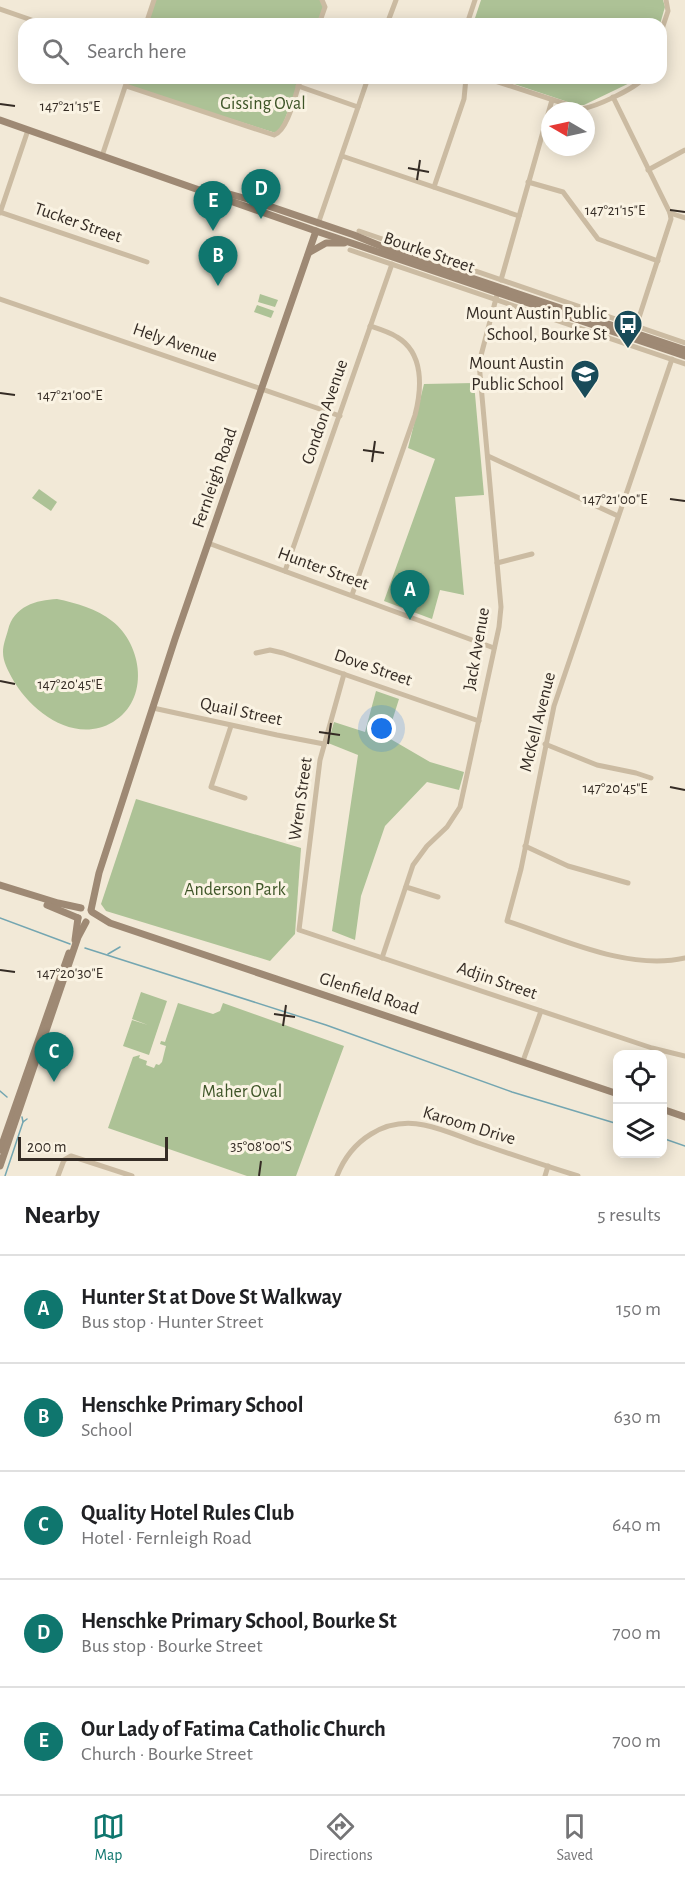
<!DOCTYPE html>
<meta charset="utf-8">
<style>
:root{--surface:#fff;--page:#f2f2f2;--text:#202124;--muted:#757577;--line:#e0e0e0;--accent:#0f766e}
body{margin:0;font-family:"Alegreya Sans",sans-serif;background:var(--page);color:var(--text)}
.controls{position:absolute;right:18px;bottom:18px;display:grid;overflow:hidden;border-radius:12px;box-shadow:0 3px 15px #0003}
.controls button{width:54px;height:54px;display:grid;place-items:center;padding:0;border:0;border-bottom:2px solid var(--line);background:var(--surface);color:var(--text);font:30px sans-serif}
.compass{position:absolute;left:541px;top:102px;width:54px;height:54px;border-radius:50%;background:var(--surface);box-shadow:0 3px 15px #0003;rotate:279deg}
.scale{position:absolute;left:18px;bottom:15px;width:150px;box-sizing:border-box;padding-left:6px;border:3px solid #352c25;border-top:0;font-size:16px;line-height:21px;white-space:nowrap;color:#352c25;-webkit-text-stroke:4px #faf3e3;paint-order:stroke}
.you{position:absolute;left:382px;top:729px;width:21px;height:21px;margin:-15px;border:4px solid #fff;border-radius:50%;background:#1a73e8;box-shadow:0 0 0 9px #1a73e833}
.badge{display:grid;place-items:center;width:39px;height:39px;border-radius:50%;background:var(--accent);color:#fff;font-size:20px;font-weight:700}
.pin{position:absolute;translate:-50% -50px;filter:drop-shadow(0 2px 3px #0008)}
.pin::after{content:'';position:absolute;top:32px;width:21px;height:18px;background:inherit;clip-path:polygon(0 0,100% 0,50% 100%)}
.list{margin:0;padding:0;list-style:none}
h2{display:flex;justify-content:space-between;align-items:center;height:78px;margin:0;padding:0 24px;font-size:26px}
h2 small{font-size:20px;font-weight:400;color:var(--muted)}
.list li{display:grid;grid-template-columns:39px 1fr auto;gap:18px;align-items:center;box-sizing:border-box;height:108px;padding:0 24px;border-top:2px solid var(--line)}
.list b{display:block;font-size:22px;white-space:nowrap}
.list p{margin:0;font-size:20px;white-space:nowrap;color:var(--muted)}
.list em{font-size:20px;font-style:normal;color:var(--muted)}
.icon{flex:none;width:33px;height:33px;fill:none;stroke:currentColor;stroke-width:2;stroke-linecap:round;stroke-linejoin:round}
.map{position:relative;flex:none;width:685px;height:1176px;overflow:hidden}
.search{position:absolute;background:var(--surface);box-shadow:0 3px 15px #0003;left:18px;right:18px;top:18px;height:66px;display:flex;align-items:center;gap:15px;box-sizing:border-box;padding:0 21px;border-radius:18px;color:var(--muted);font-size:22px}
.sheet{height:618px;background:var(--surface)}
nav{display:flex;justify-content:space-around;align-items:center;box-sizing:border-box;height:84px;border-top:2px solid var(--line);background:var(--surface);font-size:16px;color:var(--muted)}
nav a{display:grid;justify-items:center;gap:3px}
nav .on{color:var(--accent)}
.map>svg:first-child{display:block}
</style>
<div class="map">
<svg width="685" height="1176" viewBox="0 0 685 1176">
<rect width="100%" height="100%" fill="#f2e9d7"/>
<!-- green -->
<g fill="#adc296">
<polygon points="154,0 322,0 324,3 319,24 146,24"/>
<polygon points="481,0 663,0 665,7 660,24 473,24"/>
<polygon points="128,78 301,78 279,134 126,86"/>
<polygon points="496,78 640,78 584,105 577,105"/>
<polygon points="260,294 278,300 275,307 258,302"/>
<polygon points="257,305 274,311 271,318 254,312"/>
<polygon points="474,383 484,495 455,497 464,595 440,590 432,619 384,601 435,459 408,448 424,384"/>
<polygon points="39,489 57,502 51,511 32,498"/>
<path d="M57,599C76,603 97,609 112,621C143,645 150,700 113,722C74,745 30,711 12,678C8,670 3,662 3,652C3,645 6,637 8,630C14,606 36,600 57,599Z"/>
<polygon points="376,691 399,699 387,737 430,762 464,772 459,790 427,782 385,826 361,896 355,940 332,931 358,755 328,743 334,722 365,732"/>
<polygon points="136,799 301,848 295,934 270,961 106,911 101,904"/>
<polygon points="141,992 167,1001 149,1055 123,1046 132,1020 148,1025 132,1019"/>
<polygon points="178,1003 213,1014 220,1011 223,1003 344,1046 296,1176 247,1176 108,1128 133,1057 140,1055 139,1058 147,1061 146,1065 154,1068 156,1064 159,1065 162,1062 166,1046 160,1044 161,1041 165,1042"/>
</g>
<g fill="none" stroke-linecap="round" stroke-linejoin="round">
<!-- stream -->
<g stroke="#74a6b1" stroke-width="1.5">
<polyline points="0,918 70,944"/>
<polyline points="85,948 326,1025 512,1092 618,1124"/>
<polyline points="108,954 120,947"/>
<polyline points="0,1091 7,1097"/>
<polyline points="22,1117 23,1122 27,1119"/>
<polyline points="662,1138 685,1146"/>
<polyline points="5,1176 23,1122"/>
</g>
<!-- street -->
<g stroke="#cbbba2" stroke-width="5">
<polyline points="0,9 43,24"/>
<polyline points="146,24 154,0"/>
<polyline points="319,24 325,7 322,0"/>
<polyline points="387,24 396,0"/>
<polyline points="467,24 475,0"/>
<polyline points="661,32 668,11 666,0"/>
<path d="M486,78L581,109C596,107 634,89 644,78"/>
<path d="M126,86L274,135C288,131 296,92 301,78"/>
<polyline points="298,86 358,107"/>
<polyline points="613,97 670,213 671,219 633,336"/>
<polyline points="102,156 128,78"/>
<polyline points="342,156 519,216"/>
<polyline points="648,170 685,150"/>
<polyline points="528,182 563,192 598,239 658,261"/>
<polyline points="434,187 464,99 466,78"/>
<polyline points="0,212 147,262"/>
<polyline points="0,213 28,130"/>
<polyline points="670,213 685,218"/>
<polyline points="318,224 368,78"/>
<polyline points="359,231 685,343"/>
<polyline points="350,250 685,364"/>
<polyline points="501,280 552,100"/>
<polyline points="0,299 340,416"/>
<path d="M672,359L554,706L521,869L507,921C562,939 628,971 685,958"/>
<polyline points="488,456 618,516"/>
<polyline points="208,543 494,648"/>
<polyline points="497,563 532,554"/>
<polyline points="285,571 392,264"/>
<path d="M352,595L415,415C422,388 424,353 397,337C389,332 379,329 370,326"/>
<polyline points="256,653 270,650 283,653 479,721"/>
<polyline points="344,674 320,760 299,930 652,1048 685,1056"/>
<polyline points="153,708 277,735 324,744"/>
<polyline points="231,726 211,787 245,798"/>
<polyline points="545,744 597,765 636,773 651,778"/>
<polyline points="525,846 568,866 628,883"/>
<polyline points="406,887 438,897"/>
<polyline points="382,958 413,865 427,846 447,827 460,807 499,627 501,607 479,363 498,291"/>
<polyline points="523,1061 541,1011"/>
<polyline points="58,1176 64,1160 71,1156 132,1176"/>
<path d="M337,1176C351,1140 385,1117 424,1125C444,1129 463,1138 481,1144C513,1155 546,1166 578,1176"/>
<polyline points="545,1176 548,1166"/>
</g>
<!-- secondary -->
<g stroke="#9e8974" stroke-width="7">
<polyline points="0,120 316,231 685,356"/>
<polyline points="204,187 251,200 354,235 400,254 685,350"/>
<polyline points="310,252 326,243 344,243"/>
<polyline points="0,885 58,903 81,908"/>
<polyline points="47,905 78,918"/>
<polyline points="91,910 99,873 175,639 316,231"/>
<polyline points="92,912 110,923 618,1094"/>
<polyline points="75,940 78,918"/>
<polyline points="662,1109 685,1117"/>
<polyline points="0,1150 69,953"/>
<polyline points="0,1166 78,937 86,922"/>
</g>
</g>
<!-- ticks -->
<path fill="none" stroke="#352c25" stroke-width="2" d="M0,104L15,106M408,168L429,172M417,180L420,160M670,210L685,212M0,393L15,395M363,450L384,453M372,462L375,441M670,499L685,501M0,681L15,684M319,732L340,735M328,744L331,723M670,787L685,790M0,970L15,972M274,1014L295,1017M283,1026L286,1005M259,1176L261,1161"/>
<!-- icons -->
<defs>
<g id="bus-pin" transform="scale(1.5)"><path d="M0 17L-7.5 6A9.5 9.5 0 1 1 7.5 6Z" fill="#194b59" stroke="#faf3e3"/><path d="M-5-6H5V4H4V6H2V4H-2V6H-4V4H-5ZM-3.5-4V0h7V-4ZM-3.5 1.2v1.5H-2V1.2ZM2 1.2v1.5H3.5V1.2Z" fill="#fff"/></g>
<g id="school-pin" transform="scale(1.5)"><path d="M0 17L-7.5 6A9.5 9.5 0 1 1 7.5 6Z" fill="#194b59" stroke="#faf3e3"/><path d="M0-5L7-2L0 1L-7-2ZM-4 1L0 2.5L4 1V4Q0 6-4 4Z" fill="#fff"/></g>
</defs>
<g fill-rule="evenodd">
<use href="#bus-pin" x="628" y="324"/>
<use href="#school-pin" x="585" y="374"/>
</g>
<g text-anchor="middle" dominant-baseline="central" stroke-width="6" stroke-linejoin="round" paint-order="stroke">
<!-- park labels -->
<g font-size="18" fill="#3e5528" stroke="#faf3e3">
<text x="263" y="104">Gissing Oval</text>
<text x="235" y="890">Anderson Park</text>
<text x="242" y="1092">Maher Oval</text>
</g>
<!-- street labels -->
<g font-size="18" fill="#352c25" stroke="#faf3e3">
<text transform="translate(78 223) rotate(19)">Tucker Street</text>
<text transform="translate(429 253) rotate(19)">Bourke Street</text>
<text transform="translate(175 343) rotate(19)">Hely Avenue</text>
<text transform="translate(325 412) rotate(-71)">Condon Avenue</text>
<text transform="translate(215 478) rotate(-71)">Fernleigh Road</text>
<text transform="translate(323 569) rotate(20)">Hunter Street</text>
<text transform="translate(477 649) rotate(-80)">Jack Avenue</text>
<text transform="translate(373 668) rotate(19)">Dove Street</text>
<text transform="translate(241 712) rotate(12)">Quail Street</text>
<text transform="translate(538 722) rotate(-76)">McKell Avenue</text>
<text transform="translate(301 799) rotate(-82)">Wren Street</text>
<text transform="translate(497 981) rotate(19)">Adjin Street</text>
<text transform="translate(369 994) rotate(18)">Glenfield Road</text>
<text transform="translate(469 1126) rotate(17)">Karoom Drive</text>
</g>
<!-- poi labels -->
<g font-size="18" fill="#352c25" stroke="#faf3e3" text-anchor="end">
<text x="607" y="314">Mount Austin Public<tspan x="607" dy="21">School, Bourke St</tspan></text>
<text x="564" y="364">Mount Austin<tspan x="564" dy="21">Public School</tspan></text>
</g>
</g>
<g font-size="15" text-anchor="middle" fill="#352c25" stroke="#faf3e3" stroke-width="6" stroke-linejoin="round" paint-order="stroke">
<text x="70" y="111">147°21'15"E</text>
<text x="615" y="215">147°21'15"E</text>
<text x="70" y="400">147°21'00"E</text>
<text x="615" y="504">147°21'00"E</text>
<text x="70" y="689">147°20'45"E</text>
<text x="615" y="793">147°20'45"E</text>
<text x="70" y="978">147°20'30"E</text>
<text x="261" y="1151">35°08'00"S</text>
</g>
</svg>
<div class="controls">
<button><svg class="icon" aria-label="locate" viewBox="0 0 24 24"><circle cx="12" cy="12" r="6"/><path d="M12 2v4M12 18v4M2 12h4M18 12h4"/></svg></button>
<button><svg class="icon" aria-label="layers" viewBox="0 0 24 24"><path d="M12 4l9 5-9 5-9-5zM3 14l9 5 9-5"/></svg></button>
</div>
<svg class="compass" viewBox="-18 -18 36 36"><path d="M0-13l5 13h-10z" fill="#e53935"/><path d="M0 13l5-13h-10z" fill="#757577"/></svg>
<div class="scale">200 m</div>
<div class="you"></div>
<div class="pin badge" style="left:410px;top:620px">A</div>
<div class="pin badge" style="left:218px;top:286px">B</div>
<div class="pin badge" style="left:54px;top:1082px">C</div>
<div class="pin badge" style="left:261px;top:219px">D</div>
<div class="pin badge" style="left:213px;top:231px">E</div>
<div class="search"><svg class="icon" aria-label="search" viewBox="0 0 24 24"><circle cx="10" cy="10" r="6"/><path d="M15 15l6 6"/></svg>Search here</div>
</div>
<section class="sheet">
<h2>Nearby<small>5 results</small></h2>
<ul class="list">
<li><span class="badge">A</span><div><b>Hunter St at Dove St Walkway</b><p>Bus stop · Hunter Street</p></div><em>150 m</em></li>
<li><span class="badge">B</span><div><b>Henschke Primary School</b><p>School</p></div><em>630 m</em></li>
<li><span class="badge">C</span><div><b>Quality Hotel Rules Club</b><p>Hotel · Fernleigh Road</p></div><em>640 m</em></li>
<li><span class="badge">D</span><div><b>Henschke Primary School, Bourke St</b><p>Bus stop · Bourke Street</p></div><em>700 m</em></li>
<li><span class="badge">E</span><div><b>Our Lady of Fatima Catholic Church</b><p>Church · Bourke Street</p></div><em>700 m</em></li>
</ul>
</section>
<nav>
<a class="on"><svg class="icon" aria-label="map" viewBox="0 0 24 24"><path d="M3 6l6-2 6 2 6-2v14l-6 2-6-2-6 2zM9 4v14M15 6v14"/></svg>Map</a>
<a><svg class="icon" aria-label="directions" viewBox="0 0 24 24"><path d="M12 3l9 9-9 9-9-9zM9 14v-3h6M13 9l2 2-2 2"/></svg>Directions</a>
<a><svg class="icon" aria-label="saved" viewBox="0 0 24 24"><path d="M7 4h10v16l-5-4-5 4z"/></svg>Saved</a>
</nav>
